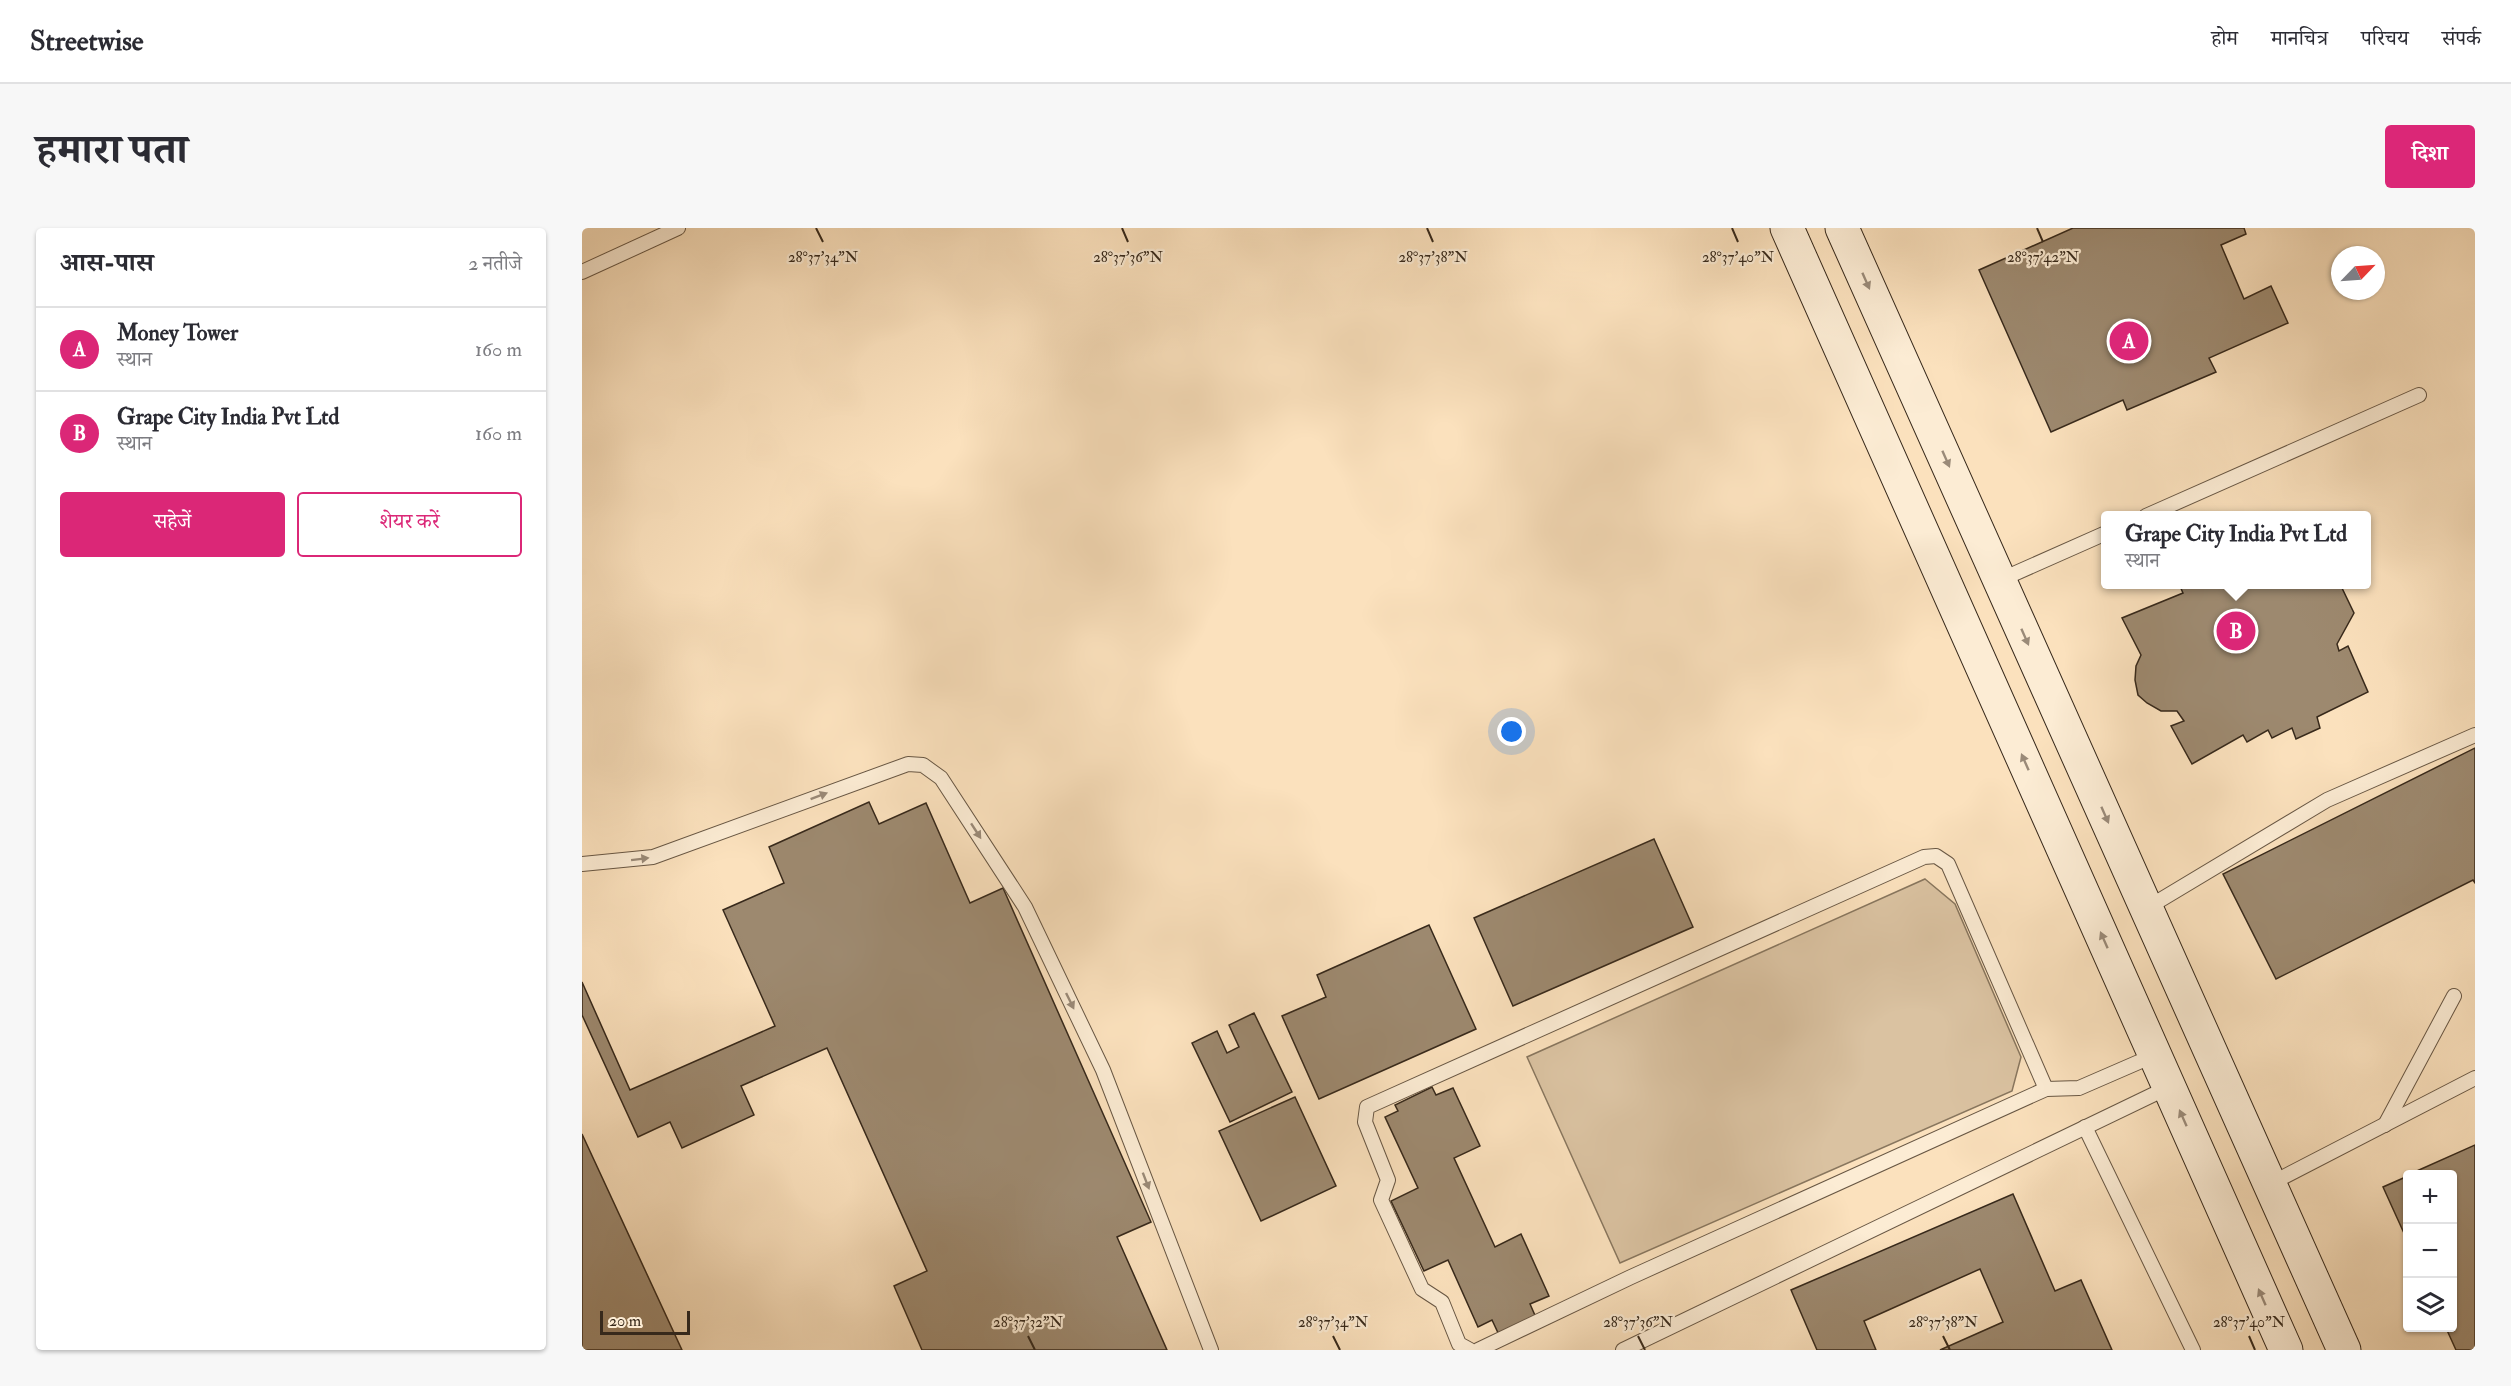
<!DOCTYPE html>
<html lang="hi">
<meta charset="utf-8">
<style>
:root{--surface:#fff;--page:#f7f7f7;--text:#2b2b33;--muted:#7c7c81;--line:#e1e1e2;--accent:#db2777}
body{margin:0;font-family:"IM FELL Double Pica","Noto Serif Devanagari",serif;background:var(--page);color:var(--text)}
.controls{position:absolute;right:18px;bottom:18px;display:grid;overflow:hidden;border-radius:6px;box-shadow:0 2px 4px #0004}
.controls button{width:54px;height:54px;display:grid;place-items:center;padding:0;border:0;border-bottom:2px solid var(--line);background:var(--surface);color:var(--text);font:30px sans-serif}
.compass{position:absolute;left:1749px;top:18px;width:54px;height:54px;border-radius:50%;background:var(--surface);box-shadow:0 2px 4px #0004;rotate:65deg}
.scale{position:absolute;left:18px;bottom:15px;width:90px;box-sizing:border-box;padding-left:6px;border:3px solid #37291b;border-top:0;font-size:16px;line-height:21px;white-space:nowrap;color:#37291b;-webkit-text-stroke:4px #fcecd4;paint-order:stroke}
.you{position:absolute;left:930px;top:504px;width:21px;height:21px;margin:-15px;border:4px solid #fff;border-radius:50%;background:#1a73e8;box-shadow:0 0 0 9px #1a73e833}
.badge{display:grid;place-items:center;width:39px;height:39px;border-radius:50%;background:var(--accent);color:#fff;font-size:20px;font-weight:700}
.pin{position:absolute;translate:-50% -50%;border:3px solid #fff;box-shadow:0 2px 6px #0006}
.popup{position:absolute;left:1519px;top:283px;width:270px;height:78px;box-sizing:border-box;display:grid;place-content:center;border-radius:6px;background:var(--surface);filter:drop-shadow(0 2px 4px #0005);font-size:20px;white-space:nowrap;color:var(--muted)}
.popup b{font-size:22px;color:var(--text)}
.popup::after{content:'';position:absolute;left:50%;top:100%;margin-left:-12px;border:12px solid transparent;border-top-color:var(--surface)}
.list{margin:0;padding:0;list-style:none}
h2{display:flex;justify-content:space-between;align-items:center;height:78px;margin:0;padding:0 24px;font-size:26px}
h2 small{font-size:20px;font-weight:400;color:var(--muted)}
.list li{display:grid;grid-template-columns:39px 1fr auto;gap:18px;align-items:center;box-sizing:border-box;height:84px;padding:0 24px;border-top:2px solid var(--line)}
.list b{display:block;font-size:22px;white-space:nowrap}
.list p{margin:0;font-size:20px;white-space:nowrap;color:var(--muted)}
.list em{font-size:20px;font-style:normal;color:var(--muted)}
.actions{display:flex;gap:12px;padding:18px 24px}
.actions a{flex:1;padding:14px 0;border:2px solid var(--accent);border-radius:6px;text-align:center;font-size:21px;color:var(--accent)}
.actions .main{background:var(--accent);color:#fff}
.icon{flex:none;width:33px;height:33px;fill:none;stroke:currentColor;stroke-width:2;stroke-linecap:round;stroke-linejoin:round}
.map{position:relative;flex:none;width:1893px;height:1122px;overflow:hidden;border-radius:6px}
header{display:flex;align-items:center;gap:36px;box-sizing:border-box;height:84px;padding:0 30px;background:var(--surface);border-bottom:2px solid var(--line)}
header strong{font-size:28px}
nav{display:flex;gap:33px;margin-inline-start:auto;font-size:21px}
.intro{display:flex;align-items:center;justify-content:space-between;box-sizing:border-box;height:144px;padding:0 36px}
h1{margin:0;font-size:42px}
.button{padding:15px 27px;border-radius:6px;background:var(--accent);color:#fff;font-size:21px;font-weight:700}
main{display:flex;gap:36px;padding:0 36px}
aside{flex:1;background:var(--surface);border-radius:6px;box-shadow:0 2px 4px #0004}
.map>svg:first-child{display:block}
</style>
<header>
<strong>Streetwise</strong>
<nav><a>होम</a><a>मानचित्र</a><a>परिचय</a><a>संपर्क</a></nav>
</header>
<div class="intro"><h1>हमारा पता</h1><a class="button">दिशा</a></div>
<main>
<aside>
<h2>आस-पास<small>2 नतीजे</small></h2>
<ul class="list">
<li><span class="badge">A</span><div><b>Money Tower</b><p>स्थान</p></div><em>160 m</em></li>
<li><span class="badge">B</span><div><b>Grape City India Pvt Ltd</b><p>स्थान</p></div><em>160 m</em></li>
</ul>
<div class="actions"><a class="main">सहेजें</a><a>शेयर करें</a></div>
</aside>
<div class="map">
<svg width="1893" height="1122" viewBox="0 0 1893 1122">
<rect width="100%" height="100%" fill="#fbe1bd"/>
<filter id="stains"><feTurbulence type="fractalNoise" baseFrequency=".00333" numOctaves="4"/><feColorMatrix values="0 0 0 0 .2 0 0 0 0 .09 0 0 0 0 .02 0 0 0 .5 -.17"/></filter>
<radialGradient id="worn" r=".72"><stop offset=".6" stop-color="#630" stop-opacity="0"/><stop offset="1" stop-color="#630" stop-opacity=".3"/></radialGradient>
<!-- green -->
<polygon fill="#dac2a1" stroke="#88765e" stroke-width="1.5" points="1343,651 1373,676 1439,829 1430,863 1038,1035 945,829"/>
<!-- building -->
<g fill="#9d896f" stroke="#37291b" stroke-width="1.5">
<polygon points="1491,0 1662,0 1664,6 1639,17 1662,71 1689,58 1706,95 1627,130 1634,144 1545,182 1541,172 1469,204 1397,42"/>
<polygon points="1597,356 1758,356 1772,385 1755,416 1757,423 1766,418 1786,464 1735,489 1738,500 1714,511 1710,500 1690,510 1686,502 1665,514 1661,507 1610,536 1589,498 1602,493 1595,483 1579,483 1565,475 1556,467 1553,452 1554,438 1559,427 1540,390 1601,365"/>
<polygon points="1893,520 1893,655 1891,652 1694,751 1641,646"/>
<polygon points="287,574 297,596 344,575 388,675 421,660 569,994 535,1009 585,1122 340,1122 312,1058 345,1043 245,820 159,858 172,887 100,920 88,894 56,909 0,787 0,754 48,862 193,798 141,682 202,655 187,619"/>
<polygon points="1072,611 1111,699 931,778 892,690"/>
<polygon points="847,697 894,801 737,871 700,788 744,769 735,747"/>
<polygon points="672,785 710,864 648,894 610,815 635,803 645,825 657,819 647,797"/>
<polygon points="850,859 854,867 871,860 898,918 872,930 913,1019 939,1006 967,1068 948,1076 955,1092 918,1109 910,1092 896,1099 866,1032 842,1043 809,973 836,960 803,889 816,883 813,877"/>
<polygon points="713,869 754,958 679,993 637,903"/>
<polygon points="0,906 100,1122 0,1122"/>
<polygon points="1893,917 1893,1122 1874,1122 1864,1100 1870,1100 1870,946 1828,946"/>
<polygon points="1826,948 1826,1014 1801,959"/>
<polygon points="1431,966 1473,1063 1499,1052 1530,1122 1358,1122 1421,1094 1398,1041 1282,1093 1294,1122 1235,1122 1209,1062"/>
</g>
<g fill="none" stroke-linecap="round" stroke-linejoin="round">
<!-- lane casing -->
<g stroke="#685744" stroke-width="16">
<g id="lane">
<polyline points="0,44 96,0"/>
<polyline points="1564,288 1837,167"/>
<polyline points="1418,352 1524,305"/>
<polyline points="0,636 71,629 326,536 341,537 359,550 443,679 521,842 629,1122"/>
<polyline points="1565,680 1745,572 1893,507"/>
<polyline points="1464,861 1497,860 1573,827"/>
<polyline points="1803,897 1872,768"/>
<polyline points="1503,899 1611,1122"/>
<polyline points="1688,956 1893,850"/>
<polyline points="888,1122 877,1116 860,1074 840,1061 799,972 806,952 783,894 785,879 1342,629 1354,628 1366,636 1464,861 1049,1049 896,1122"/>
<polyline points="1041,1122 1587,859"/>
</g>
</g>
<!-- secondary casing -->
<g stroke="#37291b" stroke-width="35">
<g id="secondary">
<polyline points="1205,0 1704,1122"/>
<polyline points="1260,0 1762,1122"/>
</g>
</g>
<!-- lane -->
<use href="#lane" stroke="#fcecd4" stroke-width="14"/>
<!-- secondary -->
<use href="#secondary" stroke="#fcecd4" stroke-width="33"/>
</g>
<!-- one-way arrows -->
<defs><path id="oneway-solid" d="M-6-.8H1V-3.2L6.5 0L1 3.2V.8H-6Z" transform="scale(1.5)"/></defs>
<g fill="#9a8a78">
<use href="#oneway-solid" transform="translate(1284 53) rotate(66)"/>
<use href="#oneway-solid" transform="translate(1364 231) rotate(66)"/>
<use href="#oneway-solid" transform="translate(1443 409) rotate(66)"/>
<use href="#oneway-solid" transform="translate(1443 534) rotate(-114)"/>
<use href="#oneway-solid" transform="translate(237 568) rotate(-21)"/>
<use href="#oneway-solid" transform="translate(1523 587) rotate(66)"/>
<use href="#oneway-solid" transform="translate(394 603) rotate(57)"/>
<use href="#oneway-solid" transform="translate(58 631) rotate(-7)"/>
<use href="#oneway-solid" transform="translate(1522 712) rotate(-114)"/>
<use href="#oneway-solid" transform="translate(488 773) rotate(64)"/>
<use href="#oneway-solid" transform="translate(1601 890) rotate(-114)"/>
<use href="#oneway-solid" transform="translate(564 953) rotate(69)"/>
<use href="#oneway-solid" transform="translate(1680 1069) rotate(-114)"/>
</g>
<!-- ticks -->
<path fill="none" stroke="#37291b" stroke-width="2" d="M234,0L241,14M540,0L546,14M845,0L851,14M1150,0L1156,14M1455,0L1461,14M446,1108L453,1122M751,1108L758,1122M1056,1108L1063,1122M1361,1108L1368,1122M1667,1108L1673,1122"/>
<g font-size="15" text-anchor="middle" fill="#37291b" stroke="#fcecd4" stroke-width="4.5" stroke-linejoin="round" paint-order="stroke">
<text x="241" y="34">28°37'34"N</text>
<text x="546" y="34">28°37'36"N</text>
<text x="851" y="34">28°37'38"N</text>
<text x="1156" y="34">28°37'40"N</text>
<text x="1461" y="34">28°37'42"N</text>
<text x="1361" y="1099">28°37'38"N</text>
<text x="446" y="1099">28°37'32"N</text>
<text x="751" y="1099">28°37'34"N</text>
<text x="1056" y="1099">28°37'36"N</text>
<text x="1667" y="1099">28°37'40"N</text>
</g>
<rect width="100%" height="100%" filter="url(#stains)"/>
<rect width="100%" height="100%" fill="url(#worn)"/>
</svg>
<div class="controls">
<button>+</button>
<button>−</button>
<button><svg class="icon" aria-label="layers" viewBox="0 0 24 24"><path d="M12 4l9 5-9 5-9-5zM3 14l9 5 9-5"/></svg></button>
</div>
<svg class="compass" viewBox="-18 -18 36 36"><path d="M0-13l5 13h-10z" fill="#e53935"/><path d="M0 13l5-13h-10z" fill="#7c7c81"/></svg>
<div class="scale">20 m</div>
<div class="you"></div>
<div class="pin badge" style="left:1547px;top:113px">A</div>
<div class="pin badge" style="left:1654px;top:403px">B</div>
<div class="popup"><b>Grape City India Pvt Ltd</b>स्थान</div>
</div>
</main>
